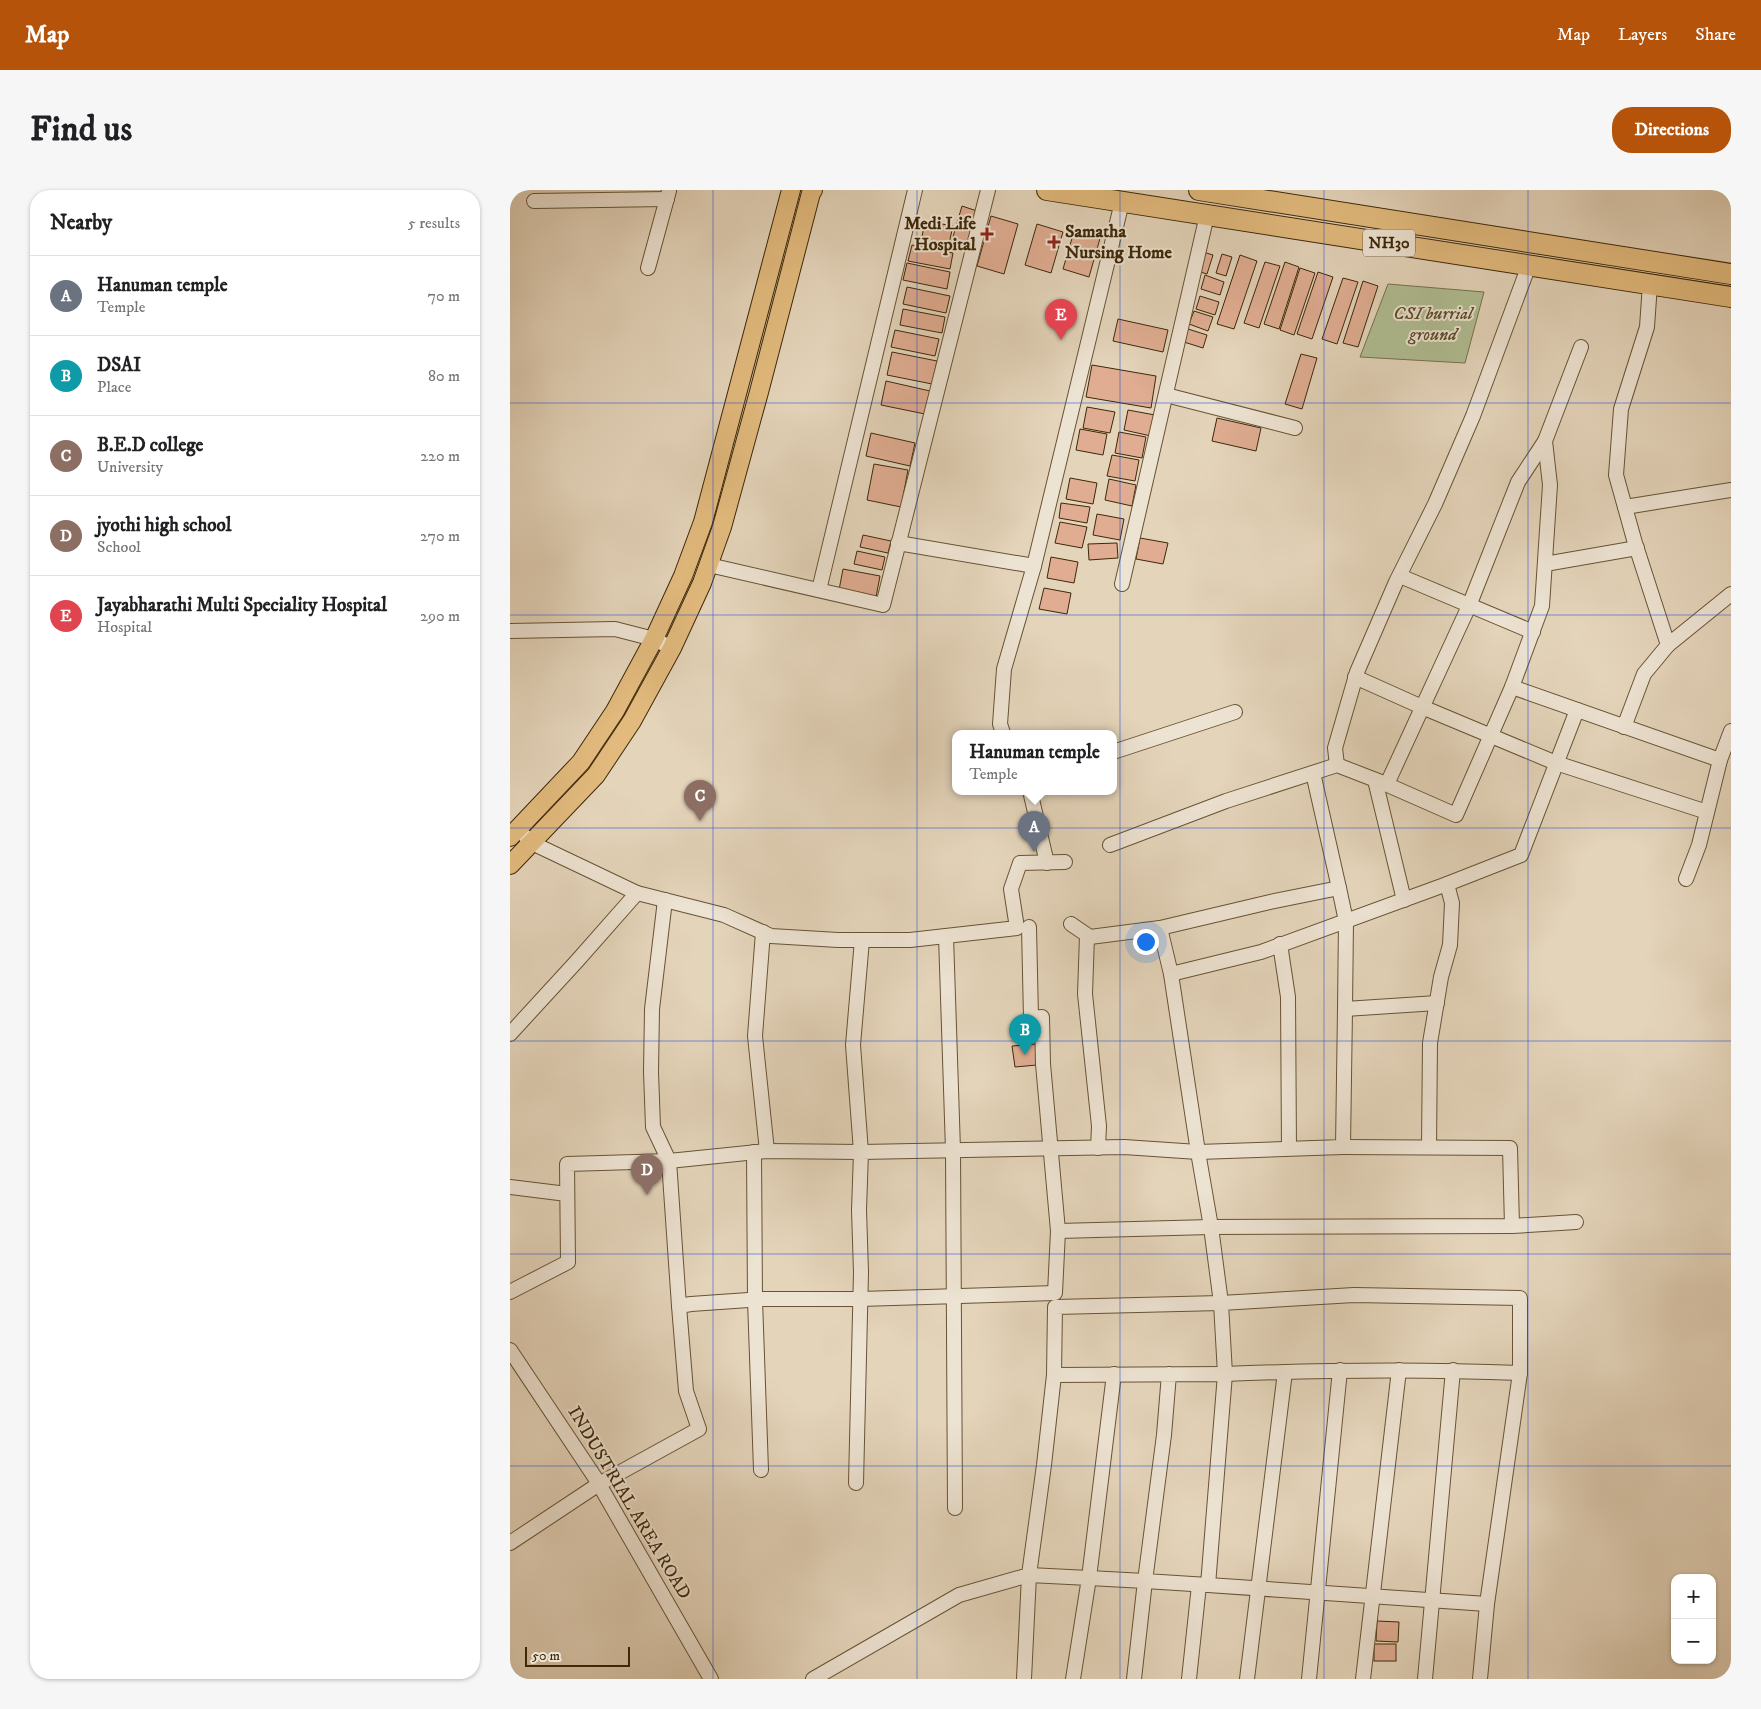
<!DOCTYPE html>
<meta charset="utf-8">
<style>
:root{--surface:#fff;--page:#f6f6f6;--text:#202124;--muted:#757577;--line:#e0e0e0;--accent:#b45309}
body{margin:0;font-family:"IM FELL DW Pica",serif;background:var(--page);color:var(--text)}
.controls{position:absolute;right:15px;bottom:15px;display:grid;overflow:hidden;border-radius:10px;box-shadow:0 1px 4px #0004}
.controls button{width:45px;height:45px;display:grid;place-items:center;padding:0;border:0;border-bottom:1px solid var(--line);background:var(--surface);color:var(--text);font:25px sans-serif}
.scale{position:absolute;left:15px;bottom:12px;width:105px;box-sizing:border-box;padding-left:5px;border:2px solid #3d2809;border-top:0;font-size:14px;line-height:18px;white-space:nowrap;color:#3d2809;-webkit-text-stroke:4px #ede3d2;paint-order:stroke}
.you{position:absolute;left:635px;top:751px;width:18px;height:18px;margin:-12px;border:4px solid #fff;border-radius:50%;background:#1a73e8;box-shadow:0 0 0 8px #1a73e833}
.badge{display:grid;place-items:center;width:32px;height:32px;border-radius:50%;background:var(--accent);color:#fff;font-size:16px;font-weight:700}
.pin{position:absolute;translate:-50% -41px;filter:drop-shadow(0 1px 2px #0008)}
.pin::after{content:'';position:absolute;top:26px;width:18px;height:15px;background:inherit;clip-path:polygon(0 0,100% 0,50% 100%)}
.popup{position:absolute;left:442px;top:540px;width:165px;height:65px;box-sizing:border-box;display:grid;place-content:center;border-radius:10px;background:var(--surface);filter:drop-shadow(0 1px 4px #0005);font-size:16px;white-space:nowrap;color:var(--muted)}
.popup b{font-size:19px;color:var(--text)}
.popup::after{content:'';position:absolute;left:50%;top:100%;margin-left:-10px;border:10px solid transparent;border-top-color:var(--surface)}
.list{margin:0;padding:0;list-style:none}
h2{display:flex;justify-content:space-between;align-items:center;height:65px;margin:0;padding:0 20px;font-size:21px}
h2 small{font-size:16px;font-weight:400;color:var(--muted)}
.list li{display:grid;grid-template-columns:32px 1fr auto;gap:15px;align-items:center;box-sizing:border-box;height:80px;padding:0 20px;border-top:1px solid var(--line)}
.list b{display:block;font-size:19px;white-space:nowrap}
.list p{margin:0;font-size:16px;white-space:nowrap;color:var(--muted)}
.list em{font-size:16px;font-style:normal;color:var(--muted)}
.map{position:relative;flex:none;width:1221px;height:1489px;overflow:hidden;border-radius:20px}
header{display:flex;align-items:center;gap:30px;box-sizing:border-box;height:70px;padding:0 25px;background:var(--accent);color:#fff}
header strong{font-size:24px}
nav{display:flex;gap:28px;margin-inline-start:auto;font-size:18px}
.intro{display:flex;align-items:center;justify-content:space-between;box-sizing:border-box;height:120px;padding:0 30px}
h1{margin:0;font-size:35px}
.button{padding:12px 22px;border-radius:20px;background:var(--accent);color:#fff;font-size:18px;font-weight:700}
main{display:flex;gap:30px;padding:0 30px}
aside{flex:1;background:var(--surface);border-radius:20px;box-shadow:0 1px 4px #0004}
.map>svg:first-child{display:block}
</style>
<header>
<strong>Map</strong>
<nav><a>Map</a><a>Layers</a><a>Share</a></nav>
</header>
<div class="intro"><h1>Find us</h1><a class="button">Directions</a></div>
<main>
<aside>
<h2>Nearby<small>5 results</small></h2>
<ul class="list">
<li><span class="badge" style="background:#6b7280">A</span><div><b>Hanuman temple</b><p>Temple</p></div><em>70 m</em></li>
<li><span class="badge" style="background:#0f9aa8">B</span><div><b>DSAI</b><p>Place</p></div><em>80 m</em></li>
<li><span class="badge" style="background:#8d6e63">C</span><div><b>B.E.D college</b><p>University</p></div><em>220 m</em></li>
<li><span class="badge" style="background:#8d6e63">D</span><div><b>jyothi high school</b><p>School</p></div><em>270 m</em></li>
<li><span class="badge" style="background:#e0444e">E</span><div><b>Jayabharathi Multi Speciality Hospital</b><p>Hospital</p></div><em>290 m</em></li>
</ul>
</aside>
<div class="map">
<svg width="1221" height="1489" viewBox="0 0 1221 1489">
<rect width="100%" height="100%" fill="#e4d4ba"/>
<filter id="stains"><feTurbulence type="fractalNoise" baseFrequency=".004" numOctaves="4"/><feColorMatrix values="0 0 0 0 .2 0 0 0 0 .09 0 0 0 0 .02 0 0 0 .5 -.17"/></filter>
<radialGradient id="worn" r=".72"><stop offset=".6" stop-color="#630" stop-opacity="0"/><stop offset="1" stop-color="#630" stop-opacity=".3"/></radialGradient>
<!-- green -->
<polygon fill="#b0bd92" stroke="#76724e" points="878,94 974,102 955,173 850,167"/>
<!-- building -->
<g fill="#e0ad92" stroke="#3d2809">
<polygon points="452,16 467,21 456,62 440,57"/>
<polygon points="481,26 508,34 494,84 467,76"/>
<polygon points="415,31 443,36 438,58 411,52"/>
<polygon points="527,34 553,42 541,83 515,75"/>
<polygon points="565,38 591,45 579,87 553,79"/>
<polygon points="402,55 443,63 440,79 398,71"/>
<polygon points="693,62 703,65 697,84 687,81"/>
<polygon points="712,64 722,67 716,86 706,83"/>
<polygon points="730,65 747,71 724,139 707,134"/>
<polygon points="755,72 770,76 749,138 734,133"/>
<polygon points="775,72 789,77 769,139 754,134"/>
<polygon points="397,73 440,82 437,99 393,90"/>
<polygon points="790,78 805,83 784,145 770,140"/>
<polygon points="808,82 823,87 802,149 787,144"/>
<polygon points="695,85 714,92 710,105 691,99"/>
<polygon points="833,88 848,92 827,154 812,149"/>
<polygon points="853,91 868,96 848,157 833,153"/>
<polygon points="397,97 440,106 436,123 393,114"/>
<polygon points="690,106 709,112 705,125 686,119"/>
<polygon points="393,119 435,127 432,143 390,135"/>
<polygon points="684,121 703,127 698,141 679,134"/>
<polygon points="608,129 658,140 653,162 603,151"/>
<polygon points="678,139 697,145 693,158 674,152"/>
<polygon points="385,140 429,149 425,166 381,157"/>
<polygon points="382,162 427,171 422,194 377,185"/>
<polygon points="791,164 807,168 792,219 775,214"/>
<polygon points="582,175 646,186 641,218 576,207"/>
<polygon points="376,191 420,201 415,224 371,215"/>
<polygon points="577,217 605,222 600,243 573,238"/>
<polygon points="618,220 645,225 641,246 614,240"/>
<polygon points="707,228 751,238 746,261 702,251"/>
<polygon points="570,239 597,244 593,265 566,260"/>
<polygon points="609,242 636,247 632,268 605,263"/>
<polygon points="361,243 405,253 400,276 356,266"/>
<polygon points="602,265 629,270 625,291 597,286"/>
<polygon points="364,274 398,280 391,317 357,310"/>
<polygon points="560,288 587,293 583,314 556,309"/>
<polygon points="599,289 626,295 622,316 595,310"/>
<polygon points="551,313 580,317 577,333 549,328"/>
<polygon points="587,324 614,329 610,350 583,345"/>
<polygon points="550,332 577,337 572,358 545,353"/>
<polygon points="353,345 381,351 378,363 350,357"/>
<polygon points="630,348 658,353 653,374 626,369"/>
<polygon points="607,353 608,368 579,370 578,354"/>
<polygon points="347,361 375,367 372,380 344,374"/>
<polygon points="541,367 568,372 564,393 537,388"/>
<polygon points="333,379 370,386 366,407 329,400"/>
<polygon points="534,398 561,403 557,424 529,419"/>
<polygon points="526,854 527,875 505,877 502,856"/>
<polygon points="867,1431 889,1432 888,1452 866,1451"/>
<rect x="864" y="1454" width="22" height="17"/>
</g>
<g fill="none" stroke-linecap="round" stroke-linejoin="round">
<!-- minor casing -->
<g stroke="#675335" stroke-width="16">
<g id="minor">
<polyline points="24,11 157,9"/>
<polyline points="138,78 159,1"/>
<polyline points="1140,94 1137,137 1111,219 1106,285 1125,353 1158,455 1221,404"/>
<polyline points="656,205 785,238"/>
<polyline points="1115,317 1221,300"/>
<polyline points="388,353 524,376 612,12"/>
<polyline points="1035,374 1127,358"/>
<polyline points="199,375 373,415 478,0"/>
<polyline points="890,386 1023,442"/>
<polyline points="612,394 697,25"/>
<polyline points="309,400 405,0"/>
<polyline points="0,441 105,439 144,449 162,458"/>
<polyline points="845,487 912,517 1046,573 1197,622"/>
<polyline points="1002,497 1032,416 1040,295 1035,251 1071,157"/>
<polyline points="1114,537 1134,484 1158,455"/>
<polyline points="493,543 490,534 494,479 524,376"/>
<polyline points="603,562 725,522"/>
<polyline points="827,575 825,558 847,482 886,392 925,314 963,226 1019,75"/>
<polyline points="803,583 829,698"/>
<polyline points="865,590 894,710"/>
<polyline points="877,594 959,416 1008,292 1035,251"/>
<polyline points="520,601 537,673"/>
<polyline points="16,647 22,653 127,703 214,725 261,746 328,750 400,750 507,738 501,699 510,673 555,672"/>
<polyline points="600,655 716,611 827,575 871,592 946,625 1002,497 1210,570 1221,541"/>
<polyline points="1176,689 1189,655 1210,570"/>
<polyline points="155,710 142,819 141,882 143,937 159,971 169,1116"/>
<polyline points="650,738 760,712 829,698 836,731 835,819 927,813"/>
<polyline points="253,742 245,846 257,961"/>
<polyline points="436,746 443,960 445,1318"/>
<polyline points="577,746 575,804 589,936 588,958"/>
<polyline points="770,754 778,807 779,958"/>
<polyline points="661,784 751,762 937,694"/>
<polyline points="0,844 67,771 127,703"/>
<polyline points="833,957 1000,958 1002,1036"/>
<polyline points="919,957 920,853 931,787 940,755 942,713 937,694 1011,665 1067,520"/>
<polyline points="244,962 245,1110 251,1280"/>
<polyline points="0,997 57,1004"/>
<polyline points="548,1041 701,1037 688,962 661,784 650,738 580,747 561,734"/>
<polyline points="0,1102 58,1072 57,974 159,971 257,961 351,962 343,855 352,750"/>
<polyline points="0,1160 86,1289 201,1489"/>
<polyline points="604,1184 579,1388 635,1391 624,1489"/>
<path d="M544,1185L545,1117L711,1113L844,1105L1010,1108V1183C912,1179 814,1180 715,1184L711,1113L701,1037L1002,1036L1066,1032"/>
<polyline points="346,1293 351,1082 349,1020 351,962 614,957 688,962 833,957 835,819"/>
<polyline points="0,1353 89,1294 189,1239 176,1201 169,1116 181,1114 253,1109 350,1109 545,1103 548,1041 533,874 532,827 521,828 519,737"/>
<polyline points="698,1395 977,1414"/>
<polyline points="303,1489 449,1405 519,1385 534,1275 544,1185 715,1184 698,1395 635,1391 654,1245 659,1184"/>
<polyline points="514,1489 519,1385 579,1388 563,1489"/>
<polyline points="679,1489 689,1395"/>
<polyline points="737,1489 775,1182"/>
<polyline points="799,1489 830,1180"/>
<polyline points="853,1489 889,1180"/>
<polyline points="915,1489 943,1180"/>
<polyline points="970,1489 977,1414 1010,1183"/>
</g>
</g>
<!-- major casing -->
<g stroke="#3d2809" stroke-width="20">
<g id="major">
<polyline points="0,647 71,572 105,521 144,449 173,386 193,332 281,0"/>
<polyline points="0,675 86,585 122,531 162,458 192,393 212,337 249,202 301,3 303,0"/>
</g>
</g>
<!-- highway casing -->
<g stroke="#3d2809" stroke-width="22">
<g id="highway">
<polyline points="537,0 1221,107"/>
<polyline points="689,0 1221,84"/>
</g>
</g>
<!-- minor -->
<use href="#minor" stroke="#ede3d2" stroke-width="14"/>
<!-- major -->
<use href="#major" stroke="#e2ba7d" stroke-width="18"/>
<!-- highway -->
<use href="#highway" stroke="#e2ba7d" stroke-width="20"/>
</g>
<!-- grid -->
<path fill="none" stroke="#1d4ed8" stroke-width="1" stroke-opacity="0.55" d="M203,0V1489M407,0V1489M610,0V1489M814,0V1489M1018,0V1489M0,213H1221M0,425H1221M0,638H1221M0,851H1221M0,1064H1221M0,1276H1221"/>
<!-- markers -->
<g fill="#8f2418" stroke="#ede3d2" stroke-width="2">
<path d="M474.5 36.5h5v5h5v5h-5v5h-5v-5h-5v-5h5z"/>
<path d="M541.5 44.5h5v5h5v5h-5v5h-5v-5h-5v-5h5z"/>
</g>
<g text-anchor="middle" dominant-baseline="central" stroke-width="4" stroke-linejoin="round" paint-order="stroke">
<!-- shield labels -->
<rect fill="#ede3d2" stroke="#726045" stroke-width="1" x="853" y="39.5" width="52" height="27" rx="4"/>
<g font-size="16" font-weight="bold" fill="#3d2809">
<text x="879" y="53">NH30</text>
</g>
<!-- poi labels -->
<g font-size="18" font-weight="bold" fill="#3d2809" stroke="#ede3d2" text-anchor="end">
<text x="466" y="34">Medi Life<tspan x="466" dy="21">Hospital</tspan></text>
<text x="555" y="42" text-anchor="start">Samatha<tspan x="555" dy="21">Nursing Home</tspan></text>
</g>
<!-- park labels -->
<g font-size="18" font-style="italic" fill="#5a4d2b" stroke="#ede3d2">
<text x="923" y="124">CSI burrial<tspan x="923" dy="21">ground</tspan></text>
</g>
<!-- street labels -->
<g font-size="18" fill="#3d2809" stroke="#ede3d2">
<text transform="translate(119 1313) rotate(59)">INDUSTRIAL AREA ROAD</text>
</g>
</g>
<rect width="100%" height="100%" filter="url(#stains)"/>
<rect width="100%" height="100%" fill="url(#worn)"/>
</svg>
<div class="controls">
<button>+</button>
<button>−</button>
</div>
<div class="scale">50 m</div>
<div class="you"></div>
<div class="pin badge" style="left:524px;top:662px;background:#6b7280">A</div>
<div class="popup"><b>Hanuman temple</b>Temple</div>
<div class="pin badge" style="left:515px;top:865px;background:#0f9aa8">B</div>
<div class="pin badge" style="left:190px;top:631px;background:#8d6e63">C</div>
<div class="pin badge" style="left:137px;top:1005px;background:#8d6e63">D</div>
<div class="pin badge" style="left:551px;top:150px;background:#e0444e">E</div>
</div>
</main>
